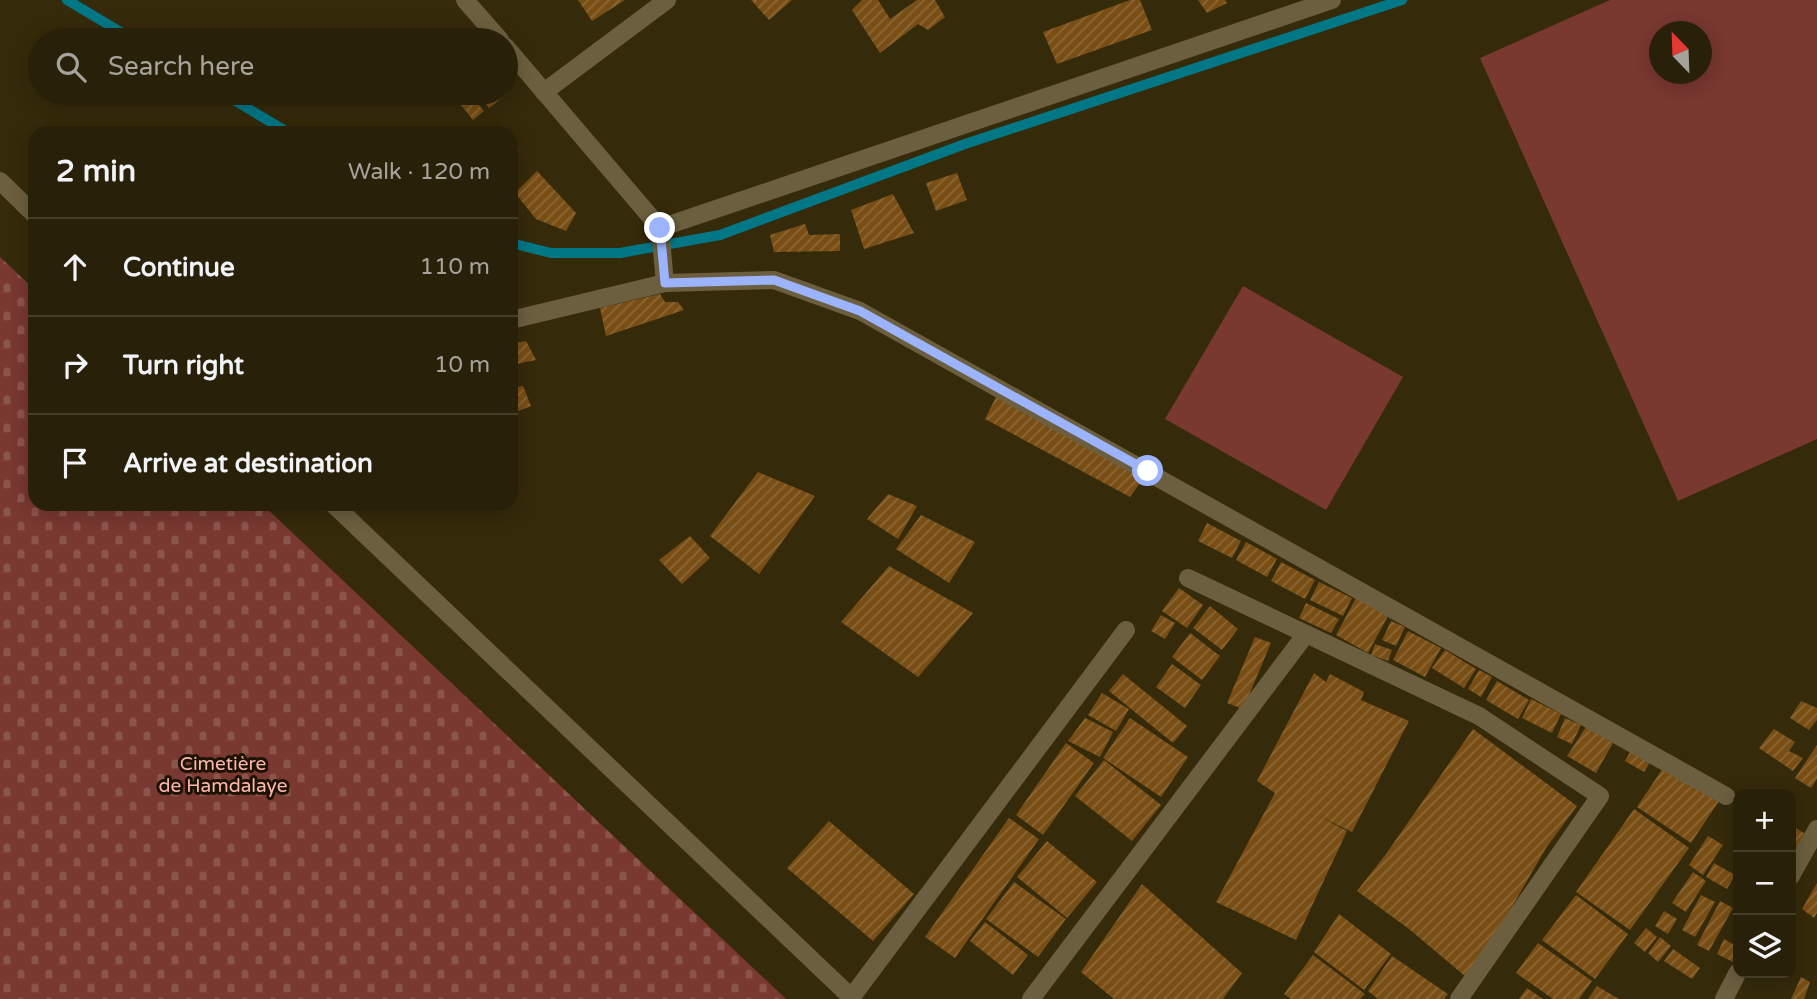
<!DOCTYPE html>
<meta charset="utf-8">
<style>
:root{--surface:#282008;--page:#342d16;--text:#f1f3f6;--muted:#a5a39c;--line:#443e29}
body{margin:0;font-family:"Varela Round",sans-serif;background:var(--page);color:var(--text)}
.controls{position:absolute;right:21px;bottom:21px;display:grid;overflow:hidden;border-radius:14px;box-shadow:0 4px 18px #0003}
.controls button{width:63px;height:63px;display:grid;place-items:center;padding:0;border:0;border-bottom:2px solid var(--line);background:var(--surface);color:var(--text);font:35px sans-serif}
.compass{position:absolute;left:1649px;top:21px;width:63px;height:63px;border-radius:50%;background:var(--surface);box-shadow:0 4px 18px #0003;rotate:337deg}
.stop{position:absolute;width:21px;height:21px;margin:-16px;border:5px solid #9bb4fd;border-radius:50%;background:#fff}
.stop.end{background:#9bb4fd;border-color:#fff;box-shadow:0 2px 7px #0008}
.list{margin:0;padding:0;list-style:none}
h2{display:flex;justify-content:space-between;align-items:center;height:91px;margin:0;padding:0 28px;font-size:30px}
h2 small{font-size:23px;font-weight:400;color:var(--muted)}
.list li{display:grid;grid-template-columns:46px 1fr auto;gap:21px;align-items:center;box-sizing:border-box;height:98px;padding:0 28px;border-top:2px solid var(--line)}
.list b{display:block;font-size:26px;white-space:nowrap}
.list em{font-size:23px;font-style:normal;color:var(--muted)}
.icon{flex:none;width:38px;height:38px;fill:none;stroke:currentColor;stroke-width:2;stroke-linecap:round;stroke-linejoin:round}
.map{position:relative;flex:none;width:1817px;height:999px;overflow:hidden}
.search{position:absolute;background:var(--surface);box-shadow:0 4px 18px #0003;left:28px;top:28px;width:490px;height:77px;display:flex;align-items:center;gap:18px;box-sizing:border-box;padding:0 24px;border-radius:38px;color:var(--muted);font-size:26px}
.panel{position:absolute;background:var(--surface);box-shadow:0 4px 18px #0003;left:28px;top:126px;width:490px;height:385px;border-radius:21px}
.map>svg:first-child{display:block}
</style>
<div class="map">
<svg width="1817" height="999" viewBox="0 0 1817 999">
<defs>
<pattern id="cemetery-stones" width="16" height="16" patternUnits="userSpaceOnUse" patternTransform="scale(1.75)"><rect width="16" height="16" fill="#793830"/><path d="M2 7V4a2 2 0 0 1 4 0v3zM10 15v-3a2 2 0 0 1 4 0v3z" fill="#8c554c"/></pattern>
<pattern id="building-hatch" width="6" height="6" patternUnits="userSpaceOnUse" patternTransform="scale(1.75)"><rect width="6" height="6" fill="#794e15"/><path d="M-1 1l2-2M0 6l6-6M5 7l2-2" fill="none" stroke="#8c6736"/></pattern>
</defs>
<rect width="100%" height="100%" fill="#352a0a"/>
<!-- cemetery -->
<polygon fill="url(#cemetery-stones)" points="0,257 35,290 35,504 262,504 786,999 0,999"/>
<!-- park -->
<g fill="#793830" fill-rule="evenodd">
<path d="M1610,0H1817V439L1678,501L1480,58ZM1660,32H1702V74H1660Z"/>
<polygon points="1243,286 1403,377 1326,510 1165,419"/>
</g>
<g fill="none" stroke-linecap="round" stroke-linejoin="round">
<!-- stream -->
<g stroke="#027786" stroke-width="10">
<polyline points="67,0 134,40"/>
<polyline points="222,93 289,133"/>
<polyline points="511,243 551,253 620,253 720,235 965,144 1402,0"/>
</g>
</g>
<!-- building -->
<g fill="url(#building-hatch)">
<polygon points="578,0 625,0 592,21"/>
<polygon points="751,0 792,0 769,20"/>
<polygon points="862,0 878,0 890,19 917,0 935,0 945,17 928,30 918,24 880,53 852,10"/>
<polygon points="1130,0 1140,0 1152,30 1057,64 1043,32"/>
<polygon points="1198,0 1225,0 1227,3 1207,13"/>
<polygon points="506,88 509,92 489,108 476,93 506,93"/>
<polygon points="455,93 469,93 484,111 473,120 452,94"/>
<polygon points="511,141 519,150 511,157"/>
<polygon points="537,171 576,213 566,231 536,219 515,193"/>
<polygon points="957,173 967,200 936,211 926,183"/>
<polygon points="893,194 914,233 864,249 851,210"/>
<polygon points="805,224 809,235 840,234 840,251 774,252 770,235"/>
<polygon points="660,294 665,302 678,302 684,310 606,336 600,308"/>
<polygon points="526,341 536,360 511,365 511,344"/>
<polygon points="523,386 531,406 511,414 511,388"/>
<polygon points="1000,389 1148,472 1130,497 985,419"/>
<polygon points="758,472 815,496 759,574 710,536"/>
<polygon points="888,494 917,506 898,539 867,519"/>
<polygon points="921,515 975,542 949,583 896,549"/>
<polygon points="1207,523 1241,541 1232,558 1198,541"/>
<polygon points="690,536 710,558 682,584 659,560"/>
<polygon points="1246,542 1277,559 1267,577 1236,560"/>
<polygon points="1281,562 1315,580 1305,599 1271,581"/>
<polygon points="889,566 973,613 918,677 841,622"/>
<polygon points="1319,582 1352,598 1343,616 1310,600"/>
<polygon points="1179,588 1203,605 1187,628 1162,611"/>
<polygon points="1356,598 1388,616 1368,653 1336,635"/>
<polygon points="1306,603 1339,619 1331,633 1299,618"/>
<polygon points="1210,606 1238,629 1222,650 1193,628"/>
<polygon points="1161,615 1175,623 1165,639 1151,631"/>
<polygon points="1391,621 1405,627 1396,646 1382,640"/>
<polygon points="1408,631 1441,648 1425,677 1393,660"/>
<polygon points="1190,633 1220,656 1202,680 1172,657"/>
<polygon points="1255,637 1271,643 1243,709 1227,703"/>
<polygon points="1375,644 1392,650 1388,661 1371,655"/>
<polygon points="1445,650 1476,669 1464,688 1432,668"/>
<polygon points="1172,664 1201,685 1185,708 1156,687"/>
<polygon points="1479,670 1492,677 1481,697 1468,689"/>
<polygon points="1314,673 1326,682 1330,674 1364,692 1361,700 1409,721 1352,832 1319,816 1347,831 1296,940 1216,902 1275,793 1257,781"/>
<polygon points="1123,674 1187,726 1173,743 1109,691"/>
<polygon points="1497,681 1529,700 1518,719 1486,700"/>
<polygon points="1102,693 1129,709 1116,731 1088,715"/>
<polygon points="1531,699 1561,714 1552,733 1522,718"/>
<polygon points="1801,701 1817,708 1817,720 1809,730 1790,718"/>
<polygon points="1085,718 1113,732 1100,757 1068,741"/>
<polygon points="1130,718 1188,757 1161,797 1103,758"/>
<polygon points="1565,718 1581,725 1572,744 1557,737"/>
<polygon points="1586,727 1613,743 1596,773 1567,756"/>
<polygon points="1473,729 1577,806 1546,848 1494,938 1466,977 1409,929 1357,891 1386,854"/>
<polygon points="1774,729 1795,742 1789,751 1803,758 1793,771 1759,748"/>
<polygon points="1066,743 1094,763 1043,835 1016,815"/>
<polygon points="1817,745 1817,779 1811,788 1795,778"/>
<polygon points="1630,752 1650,762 1644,772 1625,761"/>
<polygon points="1104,760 1161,805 1132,841 1075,796"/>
<polygon points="1665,765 1719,801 1691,843 1637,807"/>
<polygon points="1634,809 1689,848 1630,930 1576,892"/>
<polygon points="1009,818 1039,839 955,958 925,937"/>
<polygon points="829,821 914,894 873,941 787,868"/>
<polygon points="1791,825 1807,835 1791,860"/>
<polygon points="1708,836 1723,845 1703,875 1689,865"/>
<polygon points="1047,841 1097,882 1067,918 1017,877"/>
<polygon points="1714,863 1735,875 1727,889 1706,877"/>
<polygon points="1693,872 1706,881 1686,912 1672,903"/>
<polygon points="1014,882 1066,919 1038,957 986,919"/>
<polygon points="1817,883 1817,913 1814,918 1802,909"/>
<polygon points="1142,884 1242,973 1223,999 1114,999 1081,972"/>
<polygon points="1576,895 1628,934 1595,979 1542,940"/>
<polygon points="1701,895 1715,902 1695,937 1682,930"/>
<polygon points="1720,901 1733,908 1709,951 1697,945"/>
<polygon points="1664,911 1677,919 1668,934 1655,926"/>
<polygon points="1339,914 1391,954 1364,990 1314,952"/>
<polygon points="985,922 1028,955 1013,975 970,941"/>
<polygon points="1646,928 1657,937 1645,952 1634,943"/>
<polygon points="1660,937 1671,946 1658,962 1648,953"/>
<polygon points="1724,939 1738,947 1733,962 1717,954"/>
<polygon points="1538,943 1592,981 1579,999 1553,999 1516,973"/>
<polygon points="1673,949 1700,968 1692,979 1664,961"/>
<polygon points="1313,955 1365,994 1360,999 1291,999 1284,994"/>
<polygon points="1392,956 1448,994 1444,999 1378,999 1368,991"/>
<polygon points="1801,977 1810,982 1804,999 1791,999"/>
<polygon points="1597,986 1619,999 1588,999"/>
<polygon points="1527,988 1543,999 1519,999"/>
</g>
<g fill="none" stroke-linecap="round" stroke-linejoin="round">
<!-- minor -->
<g stroke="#6c5f3f" stroke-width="18">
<polyline points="465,0 500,40"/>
<polyline points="506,47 660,228 665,283"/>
<polyline points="544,92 667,0"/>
<polyline points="0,181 35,215"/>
<polyline points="660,228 1332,0"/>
<polyline points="511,320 665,283 774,280 860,311 1726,796"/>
<polyline points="333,504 853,999"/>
<polyline points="1188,578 1479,716 1600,796 1459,999"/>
<polyline points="1791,876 1817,829"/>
<polyline points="851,998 1126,630"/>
<polyline points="1031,999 1306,634"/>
<polyline points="1724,999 1738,972"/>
</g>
</g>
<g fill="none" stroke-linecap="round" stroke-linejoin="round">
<!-- route -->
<polyline stroke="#9bb4fd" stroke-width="9" points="660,228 665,283 774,280 860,311 1148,471"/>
</g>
<g text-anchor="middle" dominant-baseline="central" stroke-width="6" stroke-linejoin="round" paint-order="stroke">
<!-- park labels -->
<g font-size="19" fill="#ffb7ac" stroke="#1b1200">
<text x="223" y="764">Cimetière<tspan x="223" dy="22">de Hamdalaye</tspan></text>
</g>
</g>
</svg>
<div class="controls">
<button>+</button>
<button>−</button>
<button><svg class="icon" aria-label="layers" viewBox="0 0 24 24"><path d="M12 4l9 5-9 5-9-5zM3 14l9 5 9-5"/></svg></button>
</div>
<svg class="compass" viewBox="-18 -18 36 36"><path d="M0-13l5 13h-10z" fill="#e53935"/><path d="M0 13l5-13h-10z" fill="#a5a39c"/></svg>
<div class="stop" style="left:1148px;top:471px"></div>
<div class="stop end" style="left:660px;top:228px"></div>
<div class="search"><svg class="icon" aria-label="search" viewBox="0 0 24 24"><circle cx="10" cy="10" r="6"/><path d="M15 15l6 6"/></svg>Search here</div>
<section class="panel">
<h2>2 min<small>Walk · 120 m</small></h2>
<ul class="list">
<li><svg class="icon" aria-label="ahead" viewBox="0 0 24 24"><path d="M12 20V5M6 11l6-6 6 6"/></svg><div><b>Continue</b></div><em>110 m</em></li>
<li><svg class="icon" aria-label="right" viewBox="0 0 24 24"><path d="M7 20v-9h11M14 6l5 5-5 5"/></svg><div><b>Turn right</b></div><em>10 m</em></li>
<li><svg class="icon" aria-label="arrive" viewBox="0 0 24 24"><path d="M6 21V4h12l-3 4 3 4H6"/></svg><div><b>Arrive at destination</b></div></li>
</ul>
</section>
</div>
